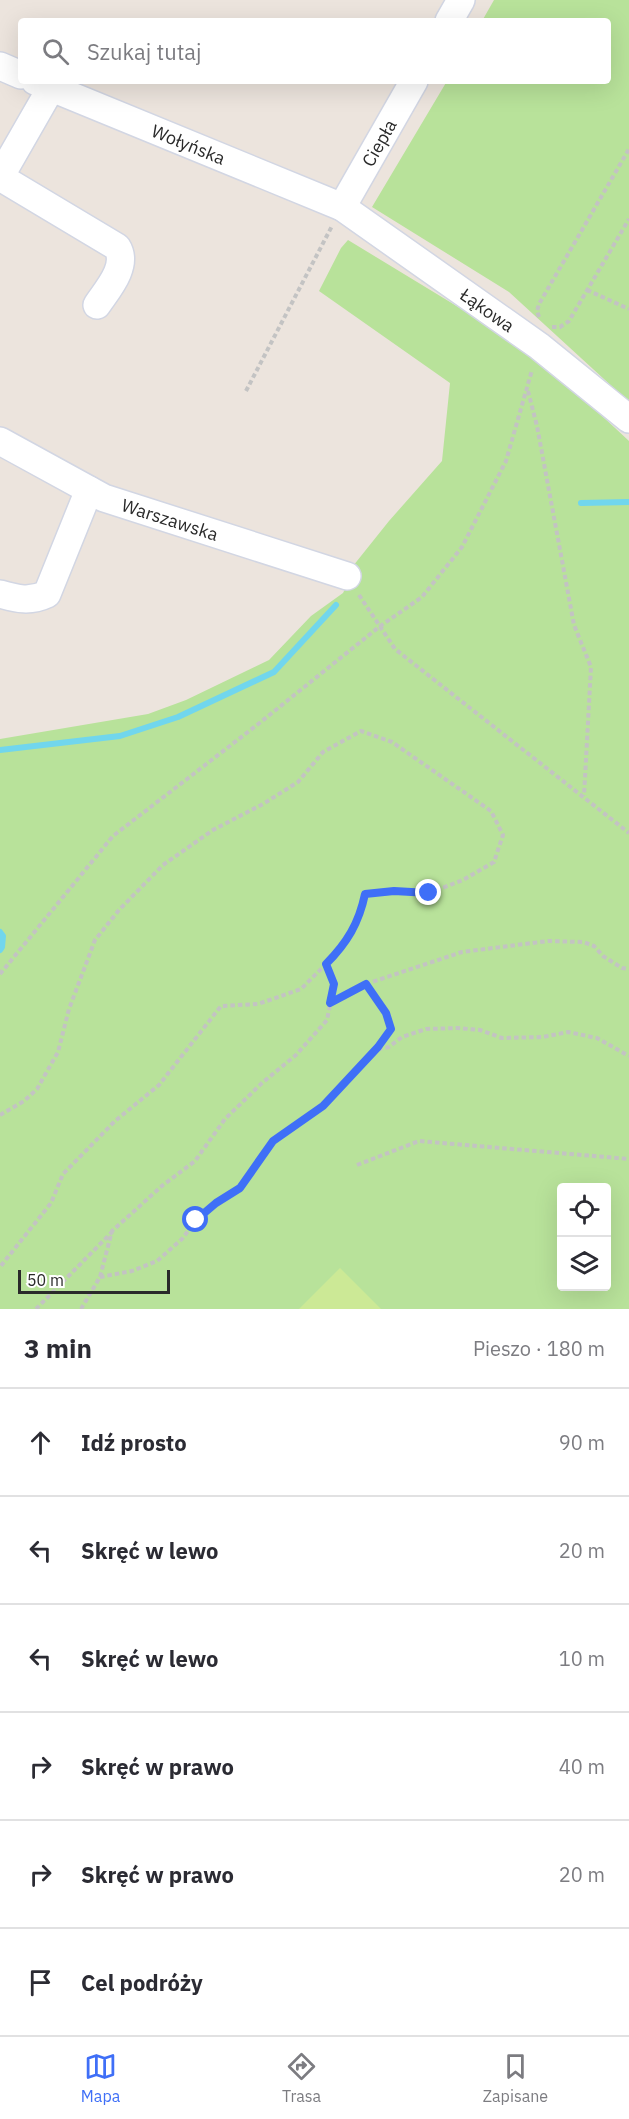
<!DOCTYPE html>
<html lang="pl">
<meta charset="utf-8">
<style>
:root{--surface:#fff;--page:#f2f2f3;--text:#2b2b33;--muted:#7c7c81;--line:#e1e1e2;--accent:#3f6ff7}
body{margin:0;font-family:"IBM Plex Sans",sans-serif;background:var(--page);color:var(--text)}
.controls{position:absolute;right:18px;bottom:18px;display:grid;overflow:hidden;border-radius:6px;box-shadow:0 6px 24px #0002}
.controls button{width:54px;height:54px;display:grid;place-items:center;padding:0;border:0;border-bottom:2px solid var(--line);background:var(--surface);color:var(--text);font:30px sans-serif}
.scale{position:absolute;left:18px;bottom:15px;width:152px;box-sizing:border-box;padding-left:6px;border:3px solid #2a2a2a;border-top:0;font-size:16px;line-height:21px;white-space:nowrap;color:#2a2a2a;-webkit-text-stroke:4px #fff;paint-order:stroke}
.stop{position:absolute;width:18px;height:18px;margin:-14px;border:4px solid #3f6ff7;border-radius:50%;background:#fff}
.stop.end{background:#3f6ff7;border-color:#fff;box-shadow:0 2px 6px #0008}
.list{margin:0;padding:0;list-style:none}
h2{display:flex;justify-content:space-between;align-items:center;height:78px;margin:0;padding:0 24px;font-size:26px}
h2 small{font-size:20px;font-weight:400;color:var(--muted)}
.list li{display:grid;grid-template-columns:39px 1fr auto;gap:18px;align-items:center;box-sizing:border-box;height:108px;padding:0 24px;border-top:2px solid var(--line)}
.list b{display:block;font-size:22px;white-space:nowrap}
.list em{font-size:20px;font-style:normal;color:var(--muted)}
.icon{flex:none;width:33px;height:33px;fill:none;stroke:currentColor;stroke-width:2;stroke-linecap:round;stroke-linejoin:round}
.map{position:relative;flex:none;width:629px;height:1309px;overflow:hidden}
.search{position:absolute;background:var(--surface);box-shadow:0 6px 24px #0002;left:18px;right:18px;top:18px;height:66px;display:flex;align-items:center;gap:15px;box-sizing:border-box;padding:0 21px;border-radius:6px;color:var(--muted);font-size:22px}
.sheet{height:726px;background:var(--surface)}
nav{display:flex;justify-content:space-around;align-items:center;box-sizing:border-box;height:84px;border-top:2px solid var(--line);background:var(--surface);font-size:16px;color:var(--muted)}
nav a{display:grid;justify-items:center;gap:3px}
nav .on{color:var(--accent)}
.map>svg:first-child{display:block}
</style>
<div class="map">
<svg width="629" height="1309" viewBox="0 0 629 1309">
<rect width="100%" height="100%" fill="#ece4dd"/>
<!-- green -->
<g fill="#b8e29a" fill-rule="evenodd">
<polygon points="494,0 629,0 629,402 509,292 372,207 447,81 608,81 608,21 482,21"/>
<path d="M348,240L501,333L600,414L629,441V1309H0V739L148,714L186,700L269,660L311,616L343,593L354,571L353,566L389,521L442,461L450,383L319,291L341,248ZM562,1188H606V1286H562Z"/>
</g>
<!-- pitch -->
<polygon fill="#cce996" points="340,1268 381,1309 299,1309"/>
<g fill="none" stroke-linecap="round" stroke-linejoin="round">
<!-- stream -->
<g stroke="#71d6ed" stroke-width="6">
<polyline points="581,503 629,502"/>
<polyline points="0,750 120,736 178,717 274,672 336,605"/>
<polyline points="0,932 3,936 2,947 0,950"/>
</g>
<!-- minor casing -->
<g stroke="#d2d6e3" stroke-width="30">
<g id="minor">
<polyline points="449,21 461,0"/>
<polyline points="0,66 21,75"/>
<path id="s1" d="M35,81L342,207L539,346L629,419"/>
<path d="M0,177L117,247C129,266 107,290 97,305"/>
<polyline points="0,177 51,88"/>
<path id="s2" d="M342,207L414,81"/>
<path id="s3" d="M0,441L104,498L347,576"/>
<path d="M0,594C17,599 30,602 47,594L89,490"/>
</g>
</g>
<!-- path -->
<g stroke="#c3c3c3" stroke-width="4" stroke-dasharray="4.5 3" stroke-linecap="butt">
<polyline points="587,290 629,309"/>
<polyline points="539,317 537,311 539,304 629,149"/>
<polyline points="552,327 560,327 569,321 629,219"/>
<polyline points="246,391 332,226"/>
<polyline points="528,391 537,426 574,625 591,667 584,796"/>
<polyline points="359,595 395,649 629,833"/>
<polyline points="0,974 113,836 257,725 379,627 422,597 462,547 506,461 532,370"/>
<polyline points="366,984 462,952 548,941 583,942 594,946 603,956 622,968 629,969"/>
<polyline points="378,1049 389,1047 402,1037 426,1029 458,1028 480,1030 502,1038 543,1037 568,1032 597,1038 629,1056"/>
<polyline points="0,1115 24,1101 37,1089 58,1052 69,1009 95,940 119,910 163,865 213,830 263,804 298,782 323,752 361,731 392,742 491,811 503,835 494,862 463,880 429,893 394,891 365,894 361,913 343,947 301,989 258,1004 221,1006 159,1085 115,1121 63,1174 51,1203 0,1267"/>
<polyline points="357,1165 419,1141 629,1159"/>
<polyline points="100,1277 132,1271 157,1261 182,1239 196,1220 216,1203 240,1188 273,1141 323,1105 378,1047 391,1029 386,1013 366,984 330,1003"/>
<polyline points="36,1309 112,1232"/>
<polyline points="81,1309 100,1277 112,1231 163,1185 195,1161 225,1119 262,1083 296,1055 327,1020 334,984 326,964"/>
</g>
<!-- minor -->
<use href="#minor" stroke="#fff" stroke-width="27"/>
</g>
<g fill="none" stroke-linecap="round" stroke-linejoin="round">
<!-- route -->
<path stroke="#3f6ff7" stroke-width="8" d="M196,1220L216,1203L240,1188L273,1141L323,1106L378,1047L391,1029L386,1013L366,984L330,1003L334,984L326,964C347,943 359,923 365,894L394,891L429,893"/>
</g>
<g text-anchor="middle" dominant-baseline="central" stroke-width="4.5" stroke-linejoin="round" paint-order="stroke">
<!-- street labels -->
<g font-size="18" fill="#2a2a2a" stroke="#fff">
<text stroke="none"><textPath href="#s1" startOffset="166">Wołyńska</textPath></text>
<text stroke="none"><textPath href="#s2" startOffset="74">Ciepła</textPath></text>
<text stroke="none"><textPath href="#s1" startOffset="510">Łąkowa</textPath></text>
<text stroke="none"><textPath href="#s3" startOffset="188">Warszawska</textPath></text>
</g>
</g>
</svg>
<div class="controls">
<button><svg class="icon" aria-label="locate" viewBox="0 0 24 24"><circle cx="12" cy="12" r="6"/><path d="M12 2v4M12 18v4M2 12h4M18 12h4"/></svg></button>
<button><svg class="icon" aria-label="layers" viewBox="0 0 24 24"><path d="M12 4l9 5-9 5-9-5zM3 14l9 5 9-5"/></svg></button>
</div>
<div class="scale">50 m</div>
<div class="stop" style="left:196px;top:1220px"></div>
<div class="stop end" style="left:429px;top:893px"></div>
<div class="search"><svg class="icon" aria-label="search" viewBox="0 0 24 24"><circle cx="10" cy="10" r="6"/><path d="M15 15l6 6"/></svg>Szukaj tutaj</div>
</div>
<section class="sheet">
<h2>3 min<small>Pieszo · 180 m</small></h2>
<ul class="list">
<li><svg class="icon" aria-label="ahead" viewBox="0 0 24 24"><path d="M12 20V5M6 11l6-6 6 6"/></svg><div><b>Idź prosto</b></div><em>90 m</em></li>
<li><svg class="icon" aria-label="left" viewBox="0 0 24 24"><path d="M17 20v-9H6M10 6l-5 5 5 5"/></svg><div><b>Skręć w lewo</b></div><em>20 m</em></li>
<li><svg class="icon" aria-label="left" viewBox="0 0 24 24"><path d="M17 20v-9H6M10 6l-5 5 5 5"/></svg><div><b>Skręć w lewo</b></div><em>10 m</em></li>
<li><svg class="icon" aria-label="right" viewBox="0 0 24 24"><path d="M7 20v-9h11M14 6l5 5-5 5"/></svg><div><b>Skręć w prawo</b></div><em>40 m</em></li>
<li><svg class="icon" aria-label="right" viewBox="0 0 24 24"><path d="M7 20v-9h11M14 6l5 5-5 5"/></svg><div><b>Skręć w prawo</b></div><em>20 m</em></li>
<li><svg class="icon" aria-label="arrive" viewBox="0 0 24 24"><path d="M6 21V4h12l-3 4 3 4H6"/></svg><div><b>Cel podróży</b></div></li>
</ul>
</section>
<nav>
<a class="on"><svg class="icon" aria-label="map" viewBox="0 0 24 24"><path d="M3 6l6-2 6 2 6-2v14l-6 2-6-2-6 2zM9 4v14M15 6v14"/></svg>Mapa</a>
<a><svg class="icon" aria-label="directions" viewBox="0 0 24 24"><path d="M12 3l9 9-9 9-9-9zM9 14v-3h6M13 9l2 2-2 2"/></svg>Trasa</a>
<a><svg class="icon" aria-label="saved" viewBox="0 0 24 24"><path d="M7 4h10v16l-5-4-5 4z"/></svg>Zapisane</a>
</nav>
